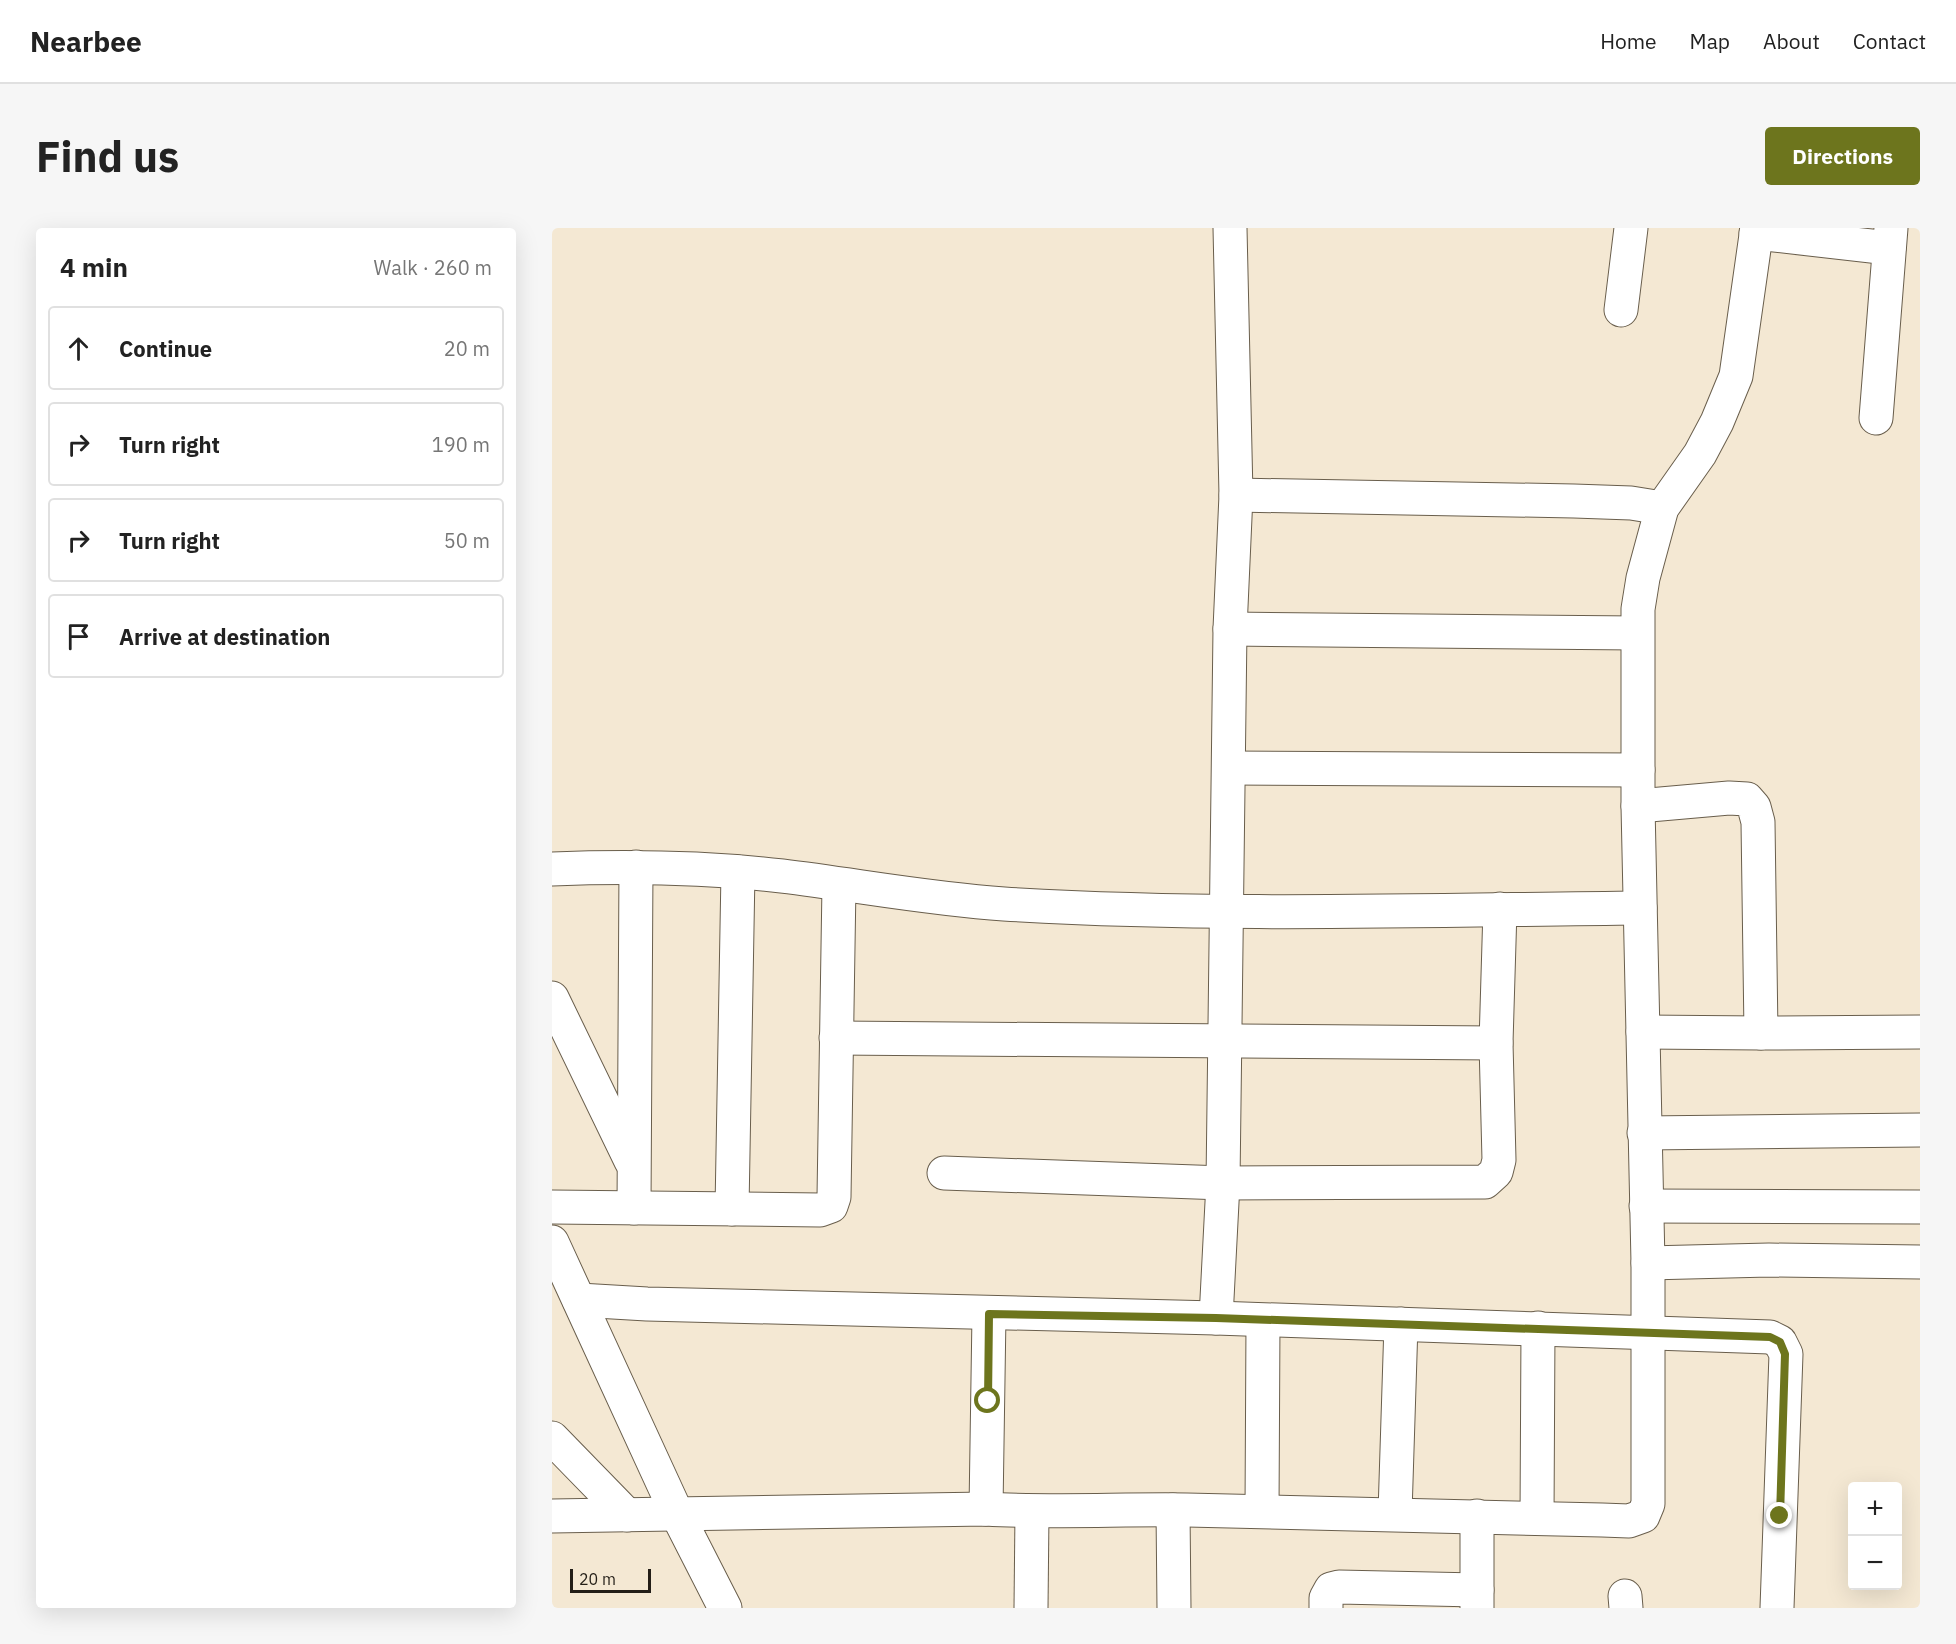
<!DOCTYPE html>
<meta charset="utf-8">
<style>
:root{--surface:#fff;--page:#f6f6f6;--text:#222;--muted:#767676;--line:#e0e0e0;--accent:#6d751d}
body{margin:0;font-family:"IBM Plex Sans",sans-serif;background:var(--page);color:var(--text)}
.controls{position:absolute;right:18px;bottom:18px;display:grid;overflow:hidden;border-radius:6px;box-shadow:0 6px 24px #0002}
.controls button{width:54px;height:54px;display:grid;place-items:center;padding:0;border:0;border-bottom:2px solid var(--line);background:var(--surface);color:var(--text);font:30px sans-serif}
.scale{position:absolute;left:18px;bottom:15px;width:81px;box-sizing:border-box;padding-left:6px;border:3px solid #231e17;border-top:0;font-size:16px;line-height:21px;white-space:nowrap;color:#231e17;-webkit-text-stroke:4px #f4e8d3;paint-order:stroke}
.stop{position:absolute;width:18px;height:18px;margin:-14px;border:4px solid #6d751d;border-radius:50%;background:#fff}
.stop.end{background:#6d751d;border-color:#fff;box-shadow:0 2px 6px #0008}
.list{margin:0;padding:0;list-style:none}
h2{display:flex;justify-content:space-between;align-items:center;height:78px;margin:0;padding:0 24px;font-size:26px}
h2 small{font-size:20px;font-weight:400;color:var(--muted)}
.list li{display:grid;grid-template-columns:39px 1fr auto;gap:18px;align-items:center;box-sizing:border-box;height:84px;margin:0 12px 12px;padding:0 12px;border:2px solid var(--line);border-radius:6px}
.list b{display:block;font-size:22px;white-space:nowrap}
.list em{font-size:20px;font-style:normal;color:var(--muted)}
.icon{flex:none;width:33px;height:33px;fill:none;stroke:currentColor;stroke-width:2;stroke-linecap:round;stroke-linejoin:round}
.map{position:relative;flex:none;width:1368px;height:1380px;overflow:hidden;border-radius:6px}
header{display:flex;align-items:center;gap:36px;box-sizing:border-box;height:84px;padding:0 30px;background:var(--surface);border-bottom:2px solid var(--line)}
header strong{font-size:28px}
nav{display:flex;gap:33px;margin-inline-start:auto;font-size:21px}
.intro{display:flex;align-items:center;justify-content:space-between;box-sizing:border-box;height:144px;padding:0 36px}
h1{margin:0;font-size:42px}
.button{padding:15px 27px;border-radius:6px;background:var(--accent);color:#fff;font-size:21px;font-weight:700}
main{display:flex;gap:36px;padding:0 36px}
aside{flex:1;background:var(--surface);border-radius:6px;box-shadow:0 6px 24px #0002}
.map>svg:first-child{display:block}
</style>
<header>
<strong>Nearbee</strong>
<nav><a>Home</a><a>Map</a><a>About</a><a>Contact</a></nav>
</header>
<div class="intro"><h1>Find us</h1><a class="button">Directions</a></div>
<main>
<aside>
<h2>4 min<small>Walk · 260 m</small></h2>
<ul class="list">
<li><svg class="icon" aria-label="ahead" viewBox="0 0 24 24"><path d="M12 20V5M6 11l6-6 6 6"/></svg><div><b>Continue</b></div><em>20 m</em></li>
<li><svg class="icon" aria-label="right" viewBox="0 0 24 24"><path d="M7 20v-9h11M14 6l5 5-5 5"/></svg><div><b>Turn right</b></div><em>190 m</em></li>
<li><svg class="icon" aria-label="right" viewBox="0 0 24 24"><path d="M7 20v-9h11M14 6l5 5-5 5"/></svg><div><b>Turn right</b></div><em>50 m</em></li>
<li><svg class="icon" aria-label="arrive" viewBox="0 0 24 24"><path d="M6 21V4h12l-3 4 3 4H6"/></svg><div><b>Arrive at destination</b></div></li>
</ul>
</aside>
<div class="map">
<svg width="1368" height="1380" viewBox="0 0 1368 1380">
<rect width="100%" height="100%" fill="#f4e8d3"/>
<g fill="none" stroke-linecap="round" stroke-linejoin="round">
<!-- minor casing -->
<g stroke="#695e4c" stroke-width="35">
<g id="minor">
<polyline points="1204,5 1337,20"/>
<polyline points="1069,82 1079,0"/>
<polyline points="1324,190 1339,0"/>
<polyline points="684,267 1022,273 1079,275 1110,280"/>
<polyline points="678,401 1085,405"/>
<polyline points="677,540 1086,542"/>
<polyline points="1086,578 1177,570 1195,571 1202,579 1206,594 1209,805"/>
<path d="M0,641C77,638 153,639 230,648C304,657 377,671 452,676C664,689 876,682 1088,680"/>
<polyline points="0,770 79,933"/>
<polyline points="1091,804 1209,805 1368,804"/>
<polyline points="284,810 944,815"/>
<polyline points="1092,905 1368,902"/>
<polyline points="392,945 671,955 933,954 944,944 947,932 944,815 948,681"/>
<polyline points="1094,978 1368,979"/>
<polyline points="0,979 268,982 279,978 282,969 287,657"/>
<polyline points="82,980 84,639"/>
<polyline points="180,981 186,644"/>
<polyline points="0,1014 125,1286 173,1380"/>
<polyline points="1096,1035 1217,1032 1368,1034"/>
<polyline points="27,1072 95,1076 664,1090 1218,1109 1228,1114 1234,1126 1225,1380"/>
<polyline points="664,1090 671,955 678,401 684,267 678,0"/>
<polyline points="0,1210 75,1287"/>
<polyline points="434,1281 437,1086"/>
<polyline points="621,1282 622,1380"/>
<polyline points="710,1283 711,1093"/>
<polyline points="843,1285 849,1096"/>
<path d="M0,1288L434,1281C501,1285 568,1281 635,1282C783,1285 930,1288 1077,1293L1091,1288L1096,1276V1035L1086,578V381L1091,350L1110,280L1148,226L1165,194L1184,148L1205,0"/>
<polyline points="985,1290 986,1100"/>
<polyline points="1073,1368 1074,1380"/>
<polyline points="479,1380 480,1284"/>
<polyline points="774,1380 774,1370 779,1361 787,1359 925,1362"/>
<polyline points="925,1380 925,1288"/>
</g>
</g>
<!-- minor -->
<use href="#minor" stroke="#fff" stroke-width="33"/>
</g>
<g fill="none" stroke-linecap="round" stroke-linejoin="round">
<!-- route -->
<polyline stroke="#6d751d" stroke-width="8" points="436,1173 437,1086 664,1090 1218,1109 1228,1114 1233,1126 1228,1288"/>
</g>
</svg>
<div class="controls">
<button>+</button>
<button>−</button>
</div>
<div class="scale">20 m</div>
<div class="stop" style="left:436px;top:1173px"></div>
<div class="stop end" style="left:1228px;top:1288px"></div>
</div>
</main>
